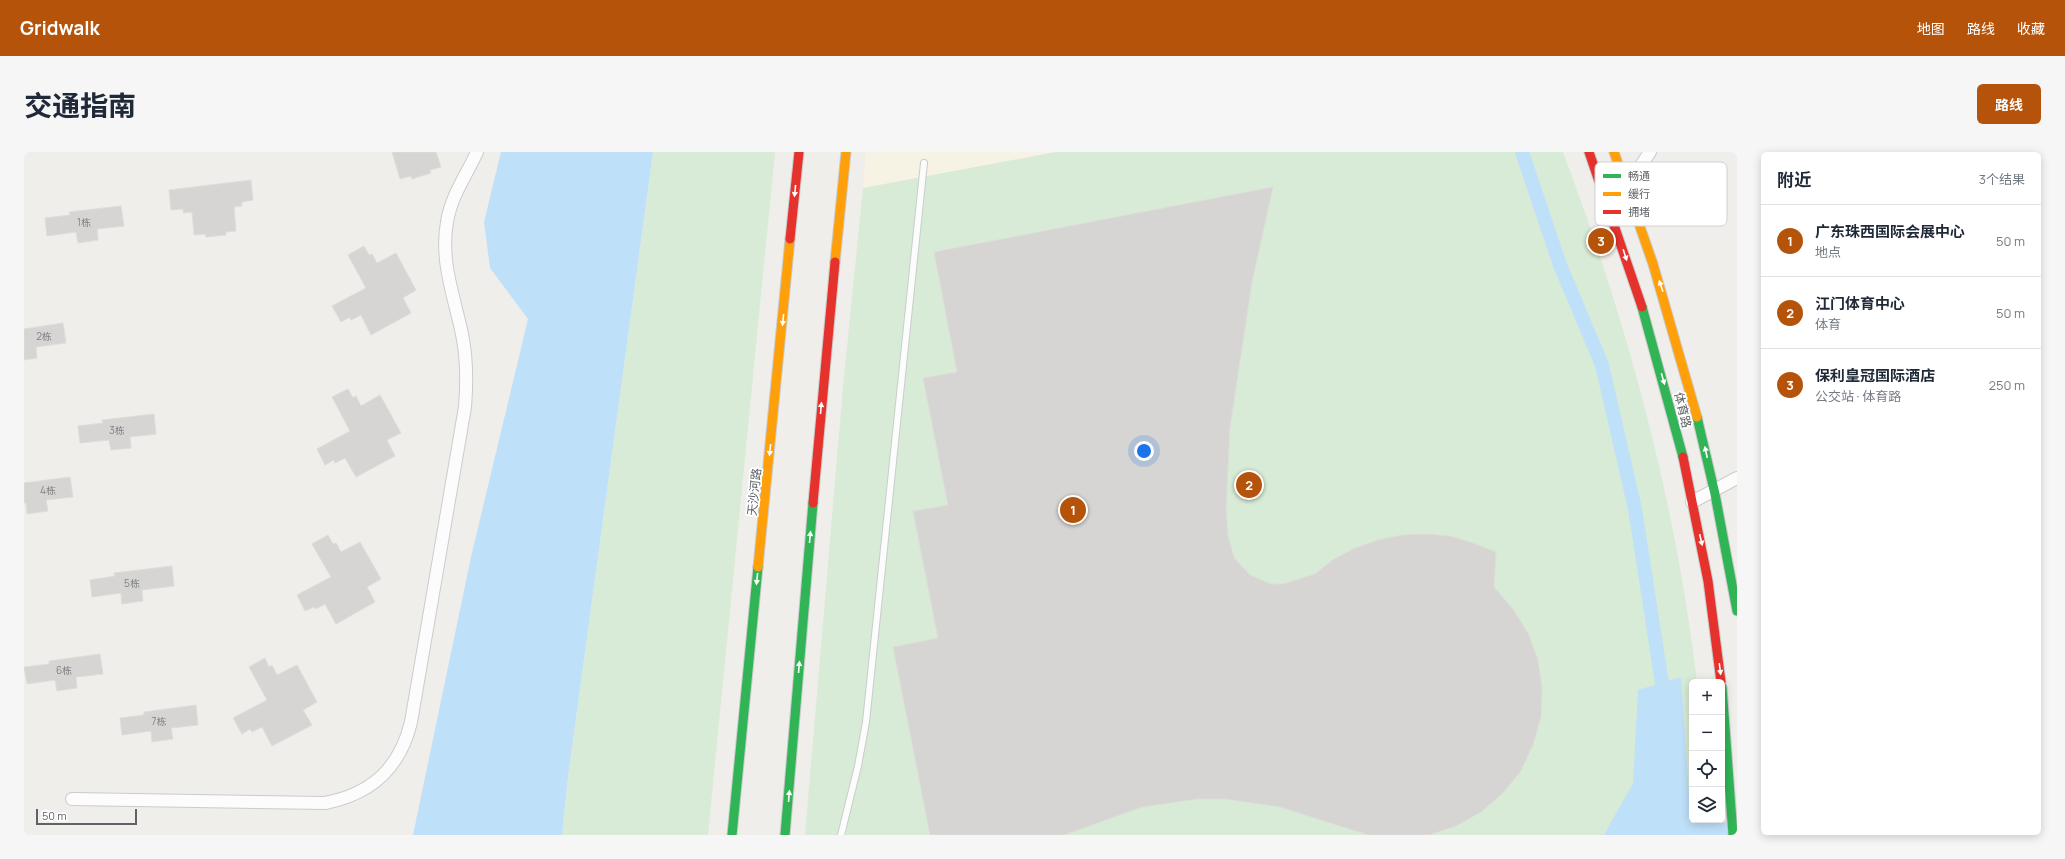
<!DOCTYPE html>
<html lang="zh">
<meta charset="utf-8">
<style>
:root{--surface:#fff;--page:#f6f6f7;--text:#1f2937;--muted:#747a83;--line:#e0e1e3;--accent:#b45309}
body{margin:0;font-family:Manrope,"Noto Sans SC",sans-serif;background:var(--page);color:var(--text)}
.controls{position:absolute;right:12px;bottom:12px;display:grid;overflow:hidden;border-radius:6px;box-shadow:0 2px 10px #0003}
.controls button{width:36px;height:36px;display:grid;place-items:center;padding:0;border:0;border-bottom:1px solid var(--line);background:var(--surface);color:var(--text);font:20px sans-serif}
.scale{position:absolute;left:12px;bottom:10px;width:101px;box-sizing:border-box;padding-left:4px;border:2px solid #5f6368;border-top:0;font-size:11px;line-height:14px;white-space:nowrap;color:#5f6368;-webkit-text-stroke:3px #fff;paint-order:stroke}
.you{position:absolute;left:1120px;top:299px;width:14px;height:14px;margin:-10px;border:3px solid #fff;border-radius:50%;background:#1a73e8;box-shadow:0 0 0 6px #1a73e833}
.badge{display:grid;place-items:center;width:26px;height:26px;border-radius:50%;background:var(--accent);color:#fff;font-size:13px;font-weight:700}
.pin{position:absolute;translate:-50% -50%;border:2px solid #fff;box-shadow:0 1px 4px #0006}
.list{margin:0;padding:0;list-style:none}
h2{display:flex;justify-content:space-between;align-items:center;height:52px;margin:0;padding:0 16px;font-size:17px}
h2 small{font-size:13px;font-weight:400;color:var(--muted)}
.list li{display:grid;grid-template-columns:26px 1fr auto;gap:12px;align-items:center;box-sizing:border-box;height:72px;padding:0 16px;border-top:1px solid var(--line)}
.list b{display:block;font-size:15px;white-space:nowrap}
.list p{margin:0;font-size:13px;white-space:nowrap;color:var(--muted)}
.list em{font-size:13px;font-style:normal;color:var(--muted)}
.icon{flex:none;width:22px;height:22px;fill:none;stroke:currentColor;stroke-width:2;stroke-linecap:round;stroke-linejoin:round}
.map{position:relative;flex:none;width:1713px;height:683px;overflow:hidden;border-radius:6px}
header{display:flex;align-items:center;gap:24px;box-sizing:border-box;height:56px;padding:0 20px;background:var(--accent);color:#fff}
header strong{font-size:19px}
nav{display:flex;gap:22px;margin-inline-start:auto;font-size:14px}
.intro{display:flex;align-items:center;justify-content:space-between;box-sizing:border-box;height:96px;padding:0 24px}
h1{margin:0;font-size:28px}
.button{padding:10px 18px;border-radius:6px;background:var(--accent);color:#fff;font-size:14px;font-weight:700}
main{display:flex;gap:24px;padding:0 24px}
aside{flex:1;background:var(--surface);border-radius:6px;box-shadow:0 2px 10px #0003}
.map>svg:first-child{display:block}
</style>
<header>
<strong>Gridwalk</strong>
<nav><a>地图</a><a>路线</a><a>收藏</a></nav>
</header>
<div class="intro"><h1>交通指南</h1><a class="button">路线</a></div>
<main>
<div class="map">
<svg width="1713" height="683" viewBox="0 0 1713 683">
<rect width="100%" height="100%" fill="#efeeea"/>
<!-- commercial -->
<polygon fill="#f7f3e4" points="842,0 1032,0 839,36"/>
<!-- green -->
<g fill="#d8ebd6">
<polygon points="629,0 751,0 684,683 538,683 544,625"/>
<path d="M1032,0H1539C1604,173 1651,346 1673,530H1668V668H1684V683H781L819,235L839,36Z"/>
</g>
<!-- water -->
<g fill="#bfe0f9">
<polygon points="477,0 629,0 544,625 538,683 389,683 447,405 504,167 466,116 460,70"/>
<polygon points="1657,525 1667,671 1713,670 1713,683 1580,683 1609,631 1614,538"/>
</g>
<g fill="none" stroke-linecap="round" stroke-linejoin="round">
<!-- canal -->
<polyline stroke="#bfe0f9" stroke-width="14" points="1498,0 1536,113 1578,213 1611,357 1638,531"/>
</g>
<!-- building -->
<g fill="#d6d5d3" stroke="#deddd9">
<polygon points="368,0 412,0 417,15 406,18 407,21 388,27 387,24 376,27"/>
<polygon points="227,28 229,48 218,50 218,54 210,55 212,79 202,80 202,83 182,85 181,82 170,83 168,60 159,61 159,57 147,58 145,38"/>
<polygon points="1249,35 1228,130 1206,275 1202,356 1204,384 1210,406 1226,423 1247,432 1259,432 1291,422 1310,407 1331,396 1354,388 1378,383 1402,382 1426,384 1449,391 1472,400 1470,435 1489,457 1504,481 1514,508 1518,537 1517,565 1509,593 1497,619 1479,641 1457,660 1432,674 1405,683 1344,683 1256,655 1201,647 1173,647 1118,655 1040,683 906,683 869,495 914,486 889,359 924,353 899,226 933,220 910,100"/>
<polygon points="97,54 100,74 73,77 74,88 54,91 52,80 23,84 21,66 46,63 45,60"/>
<polygon points="340,94 345,103 348,102 353,111 372,101 392,138 379,146 387,161 347,183 337,163 327,168 326,165 317,170 308,154 342,136 324,103"/>
<polygon points="39,171 42,191 12,195 13,206 0,208 0,177"/>
<polygon points="324,237 329,246 332,244 337,254 356,243 377,281 363,288 371,304 332,325 321,306 311,311 310,308 301,313 293,297 326,279 308,245"/>
<polygon points="130,262 132,282 106,285 107,296 87,298 85,288 56,291 54,274 79,271 78,268"/>
<polygon points="46,325 49,345 22,348 24,359 3,362 2,351 0,351 0,331"/>
<polygon points="304,383 309,392 312,391 317,400 336,390 357,427 343,435 351,450 312,472 301,452 292,457 290,455 281,459 273,443 307,425 288,392"/>
<polygon points="148,414 150,434 118,438 119,449 98,452 97,441 68,445 66,428 91,424 90,421"/>
<polygon points="76,502 79,522 52,525 53,536 33,539 31,528 3,532 0,515 25,512 25,509"/>
<polygon points="241,506 245,515 248,513 253,523 273,513 293,550 279,558 288,573 248,594 238,575 228,580 226,577 218,582 209,566 243,548 225,515"/>
<polygon points="172,553 174,573 147,576 149,587 128,590 127,579 98,583 96,566 120,563 120,560"/>
</g>
<g fill="none" stroke-linecap="round" stroke-linejoin="round">
<!-- lane casing -->
<g stroke="#cbcccc" stroke-width="8">
<polyline id="lane" points="817,683 834,614 842,570 900,11"/>
</g>
<!-- street casing -->
<g stroke="#cbcccc" stroke-width="14">
<g id="street">
<polyline points="1603,34 1626,0"/>
<polyline points="1668,350 1713,326"/>
<path d="M48,647L301,651C348,642 376,616 387,570L441,255C443,230 443,206 438,182C430,144 416,109 423,70C427,44 442,24 453,0"/>
</g>
</g>
<!-- fast casing -->
<g stroke="#cacacb" stroke-width="11">
<g id="fast">
<polyline points="1618,155 1659,305"/>
<polyline points="1673,265 1691,342 1713,459"/>
<polyline points="1698,535 1709,683"/>
<polyline points="708,683 734,415"/>
<polyline points="761,683 789,351"/>
</g>
</g>
<!-- slow casing -->
<g stroke="#cacacb" stroke-width="11">
<g id="slow">
<polyline points="1590,0 1629,112 1673,265"/>
<polyline points="811,110 822,0"/>
<polyline points="734,415 766,87"/>
</g>
</g>
<!-- jam casing -->
<g stroke="#cacacb" stroke-width="11">
<g id="jam">
<polyline points="1565,0 1618,155"/>
<polyline points="766,87 775,0"/>
<polyline points="1659,305 1684,429 1697,530"/>
<polyline points="789,351 811,110"/>
</g>
</g>
<!-- lane -->
<use href="#lane" stroke="#fdfcfc" stroke-width="6"/>
<!-- street -->
<use href="#street" stroke="#fdfcfc" stroke-width="12"/>
<!-- fast -->
<use href="#fast" stroke="#30b455" stroke-width="9"/>
<!-- slow -->
<use href="#slow" stroke="#ff9f0a" stroke-width="9"/>
<!-- jam -->
<use href="#jam" stroke="#e5322d" stroke-width="9"/>
</g>
<!-- one-way arrows -->
<defs><path id="oneway-solid" d="M-6-.8H1V-3.2L6.5 0L1 3.2V.8H-6Z"/></defs>
<g fill="#fff">
<use href="#oneway-solid" transform="translate(771 39) rotate(96)"/>
<use href="#oneway-solid" transform="translate(1601 103) rotate(72)"/>
<use href="#oneway-solid" transform="translate(1637 134) rotate(-108)"/>
<use href="#oneway-solid" transform="translate(759 168) rotate(96)"/>
<use href="#oneway-solid" transform="translate(1639 227) rotate(74)"/>
<use href="#oneway-solid" transform="translate(797 256) rotate(-85)"/>
<use href="#oneway-solid" transform="translate(746 298) rotate(96)"/>
<use href="#oneway-solid" transform="translate(1682 300) rotate(-102)"/>
<use href="#oneway-solid" transform="translate(786 385) rotate(-85)"/>
<use href="#oneway-solid" transform="translate(1677 388) rotate(77)"/>
<use href="#oneway-solid" transform="translate(733 427) rotate(96)"/>
<use href="#oneway-solid" transform="translate(775 515) rotate(-85)"/>
<use href="#oneway-solid" transform="translate(1696 517) rotate(83)"/>
<use href="#oneway-solid" transform="translate(765 644) rotate(-85)"/>
</g>
<g text-anchor="middle" dominant-baseline="central" stroke-width="3.5" stroke-linejoin="round" paint-order="stroke">
<!-- number labels -->
<g font-size="10" fill="#7e8184">
<text x="60" y="70">1栋</text>
<text x="20" y="184">2栋</text>
<text x="93" y="278">3栋</text>
<text x="24" y="338">4栋</text>
<text x="108" y="431">5栋</text>
<text x="40" y="518">6栋</text>
<text x="135" y="569">7栋</text>
</g>
<!-- street labels -->
<g font-size="12" fill="#5f6368" stroke="#fff">
<text transform="translate(1659 258) rotate(76)">体育路</text>
<text transform="translate(730 340) rotate(-84)">天沙河路</text>
</g>
</g>
<!-- legend -->
<rect x="1571" y="10" width="132" height="64" rx="6" fill="#fff" stroke="#cfd0d2" stroke-width="1"/>
<rect x="1579" y="22" width="18" height="4" fill="#30b455"/>
<rect x="1579" y="40" width="18" height="4" fill="#ff9f0a"/>
<rect x="1579" y="58" width="18" height="4" fill="#e5322d"/>
<g font-size="11" fill="#5f6368">
<text x="1604" y="28">畅通</text>
<text x="1604" y="46">缓行</text>
<text x="1604" y="64">拥堵</text>
</g>
</svg>
<div class="controls">
<button>+</button>
<button>−</button>
<button><svg class="icon" aria-label="locate" viewBox="0 0 24 24"><circle cx="12" cy="12" r="6"/><path d="M12 2v4M12 18v4M2 12h4M18 12h4"/></svg></button>
<button><svg class="icon" aria-label="layers" viewBox="0 0 24 24"><path d="M12 4l9 5-9 5-9-5zM3 14l9 5 9-5"/></svg></button>
</div>
<div class="scale">50 m</div>
<div class="you"></div>
<div class="pin badge" style="left:1049px;top:358px">1</div>
<div class="pin badge" style="left:1225px;top:333px">2</div>
<div class="pin badge" style="left:1577px;top:89px">3</div>
</div>
<aside>
<h2>附近<small>3个结果</small></h2>
<ul class="list">
<li><span class="badge">1</span><div><b>广东珠西国际会展中心</b><p>地点</p></div><em>50 m</em></li>
<li><span class="badge">2</span><div><b>江门体育中心</b><p>体育</p></div><em>50 m</em></li>
<li><span class="badge">3</span><div><b>保利皇冠国际酒店</b><p>公交站 · 体育路</p></div><em>250 m</em></li>
</ul>
</aside>
</main>
